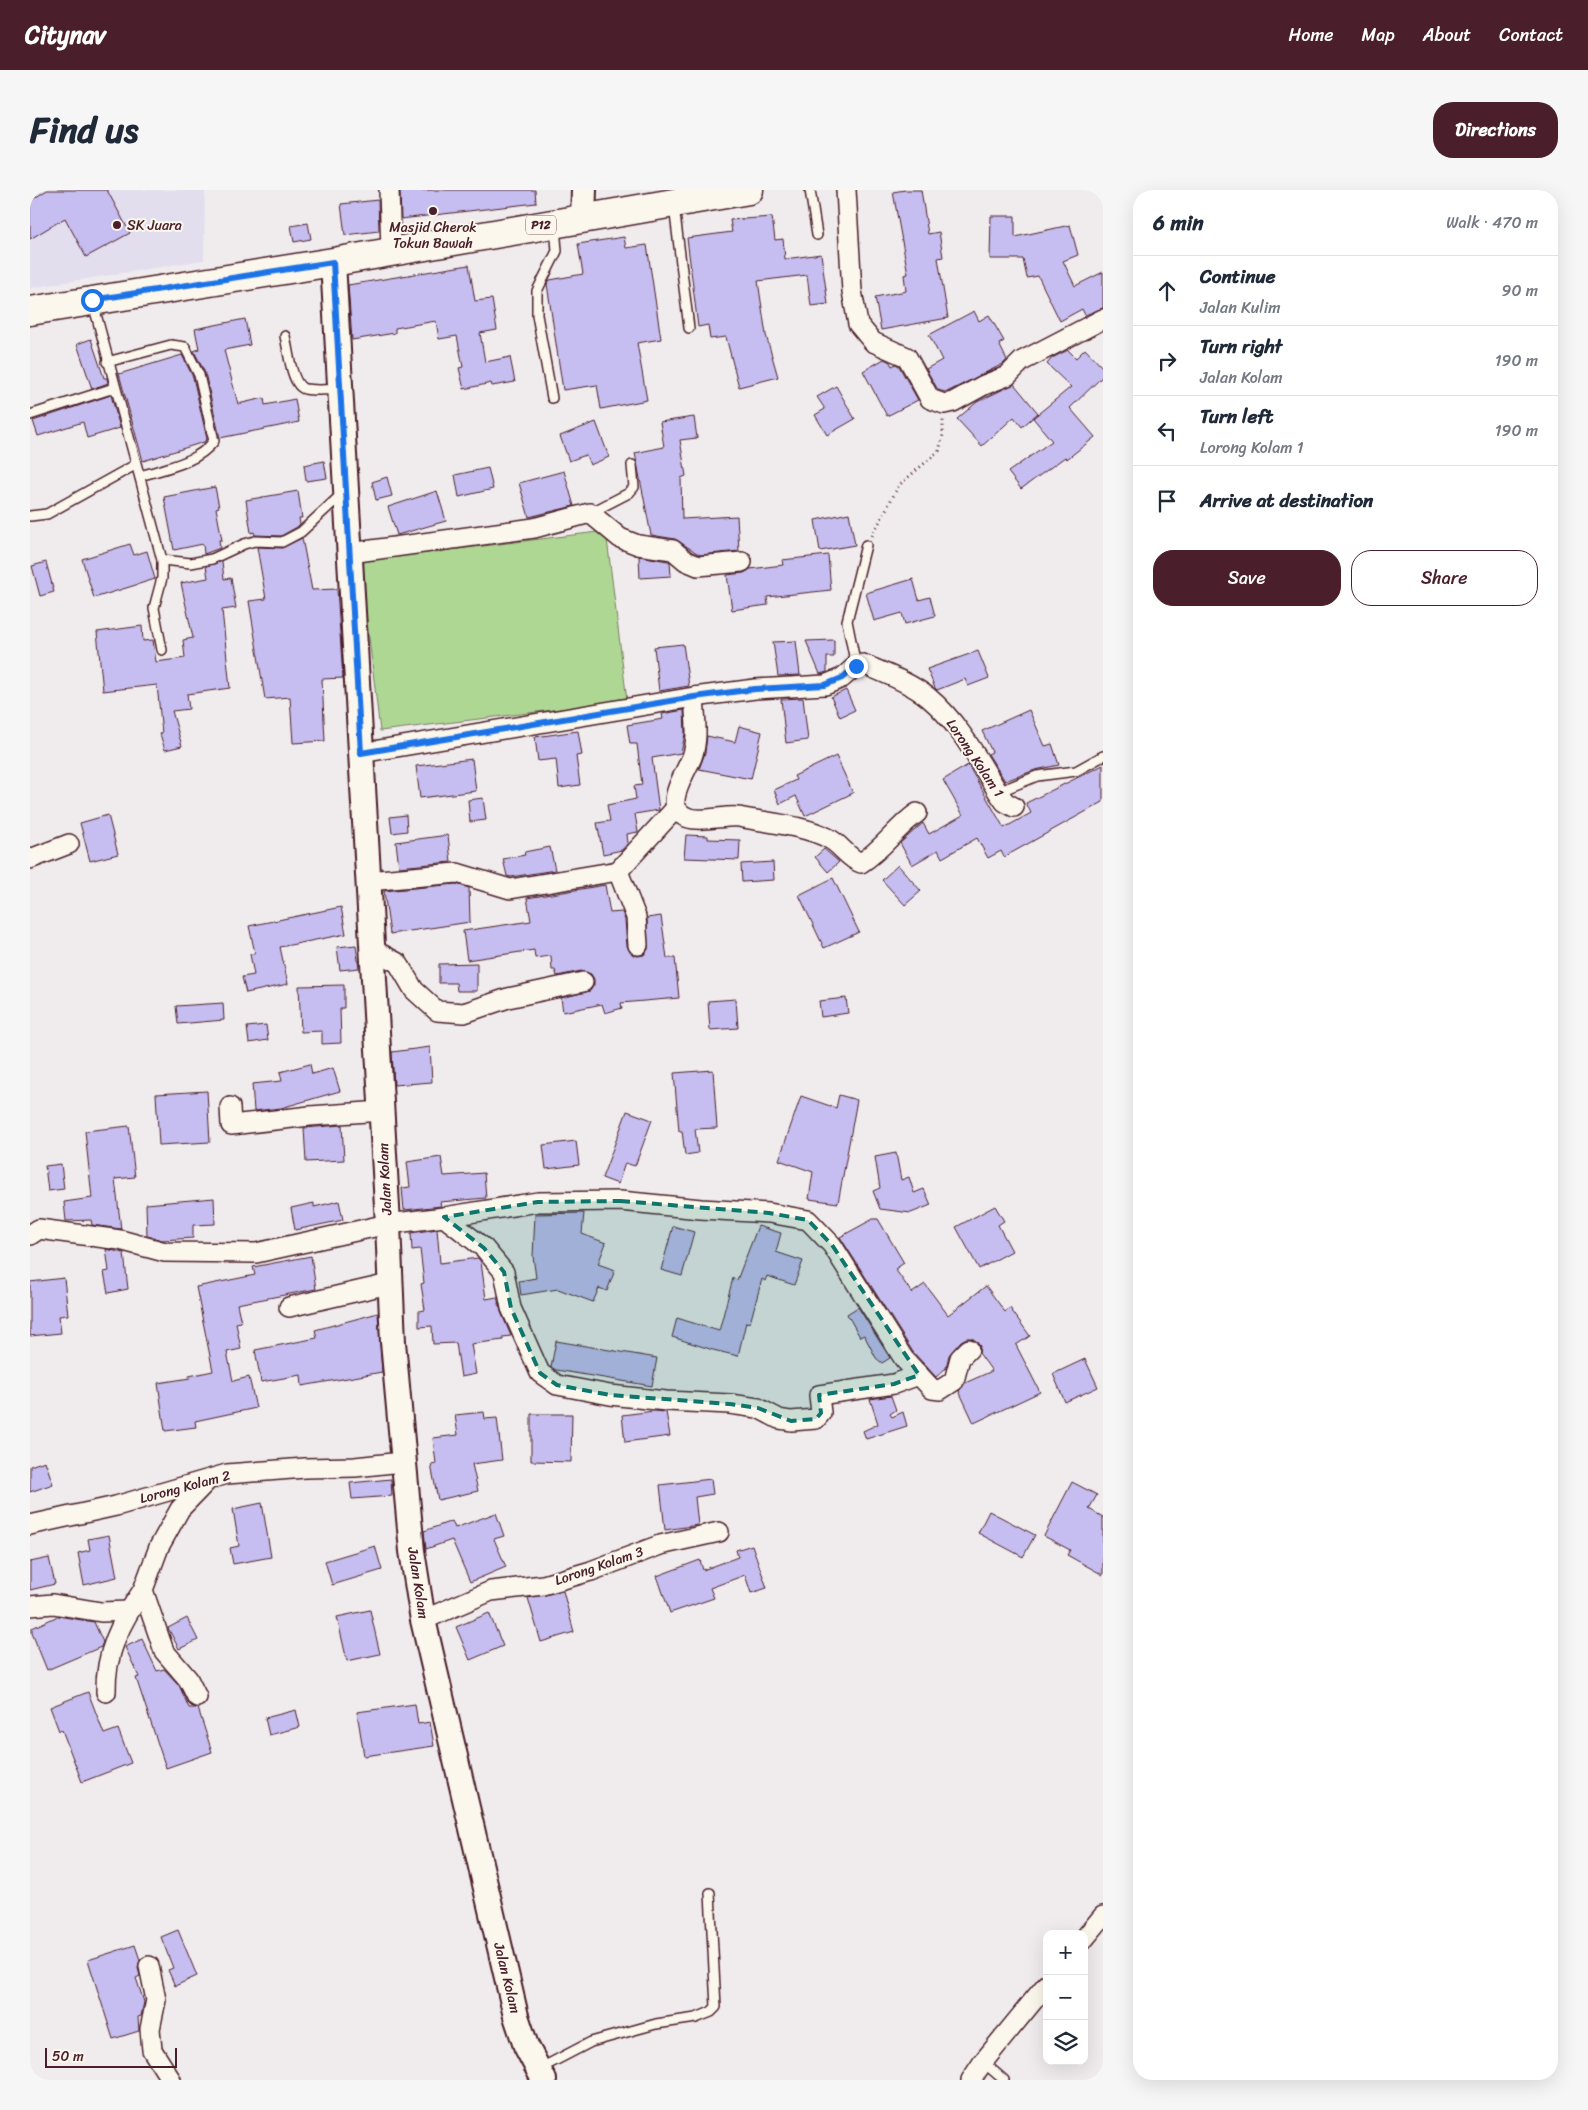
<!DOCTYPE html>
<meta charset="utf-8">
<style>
:root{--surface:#fff;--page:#f6f6f7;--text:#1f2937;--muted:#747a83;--line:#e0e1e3;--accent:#4a1f2b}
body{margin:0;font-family:Sriracha,sans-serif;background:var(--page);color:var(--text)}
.controls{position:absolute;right:15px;bottom:15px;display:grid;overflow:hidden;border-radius:10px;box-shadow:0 5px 20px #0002}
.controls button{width:45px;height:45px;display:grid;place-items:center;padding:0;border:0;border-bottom:1px solid var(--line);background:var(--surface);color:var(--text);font:25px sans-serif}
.scale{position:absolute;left:15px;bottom:12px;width:132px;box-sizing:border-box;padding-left:5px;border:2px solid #4a1f2b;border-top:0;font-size:14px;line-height:18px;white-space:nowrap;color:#4a1f2b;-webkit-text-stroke:4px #fbf7ec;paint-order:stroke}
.stop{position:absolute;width:15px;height:15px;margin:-11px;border:4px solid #1a73e8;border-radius:50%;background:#fff}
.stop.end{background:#1a73e8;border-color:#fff;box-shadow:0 1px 5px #0008}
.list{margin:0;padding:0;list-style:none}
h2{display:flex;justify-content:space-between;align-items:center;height:65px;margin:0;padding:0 20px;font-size:21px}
h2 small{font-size:16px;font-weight:400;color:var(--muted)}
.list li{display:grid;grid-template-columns:32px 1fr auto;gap:15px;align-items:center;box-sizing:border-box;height:70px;padding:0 20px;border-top:1px solid var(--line)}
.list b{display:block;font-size:19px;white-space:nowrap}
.list p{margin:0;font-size:16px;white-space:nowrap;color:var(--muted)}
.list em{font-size:16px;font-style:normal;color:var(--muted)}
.actions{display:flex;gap:10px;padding:15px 20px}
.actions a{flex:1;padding:11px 0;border:1px solid var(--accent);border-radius:20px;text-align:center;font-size:18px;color:var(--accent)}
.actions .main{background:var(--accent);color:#fff}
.icon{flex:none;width:28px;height:28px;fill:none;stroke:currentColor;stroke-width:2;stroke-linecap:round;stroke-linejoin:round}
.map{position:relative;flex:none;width:1073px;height:1890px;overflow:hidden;border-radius:20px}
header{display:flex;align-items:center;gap:30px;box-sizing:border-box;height:70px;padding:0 25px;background:var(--accent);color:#fff}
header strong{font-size:24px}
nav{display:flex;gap:28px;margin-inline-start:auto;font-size:18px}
.intro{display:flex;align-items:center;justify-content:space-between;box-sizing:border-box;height:120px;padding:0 30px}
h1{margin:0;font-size:35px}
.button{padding:12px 22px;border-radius:20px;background:var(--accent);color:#fff;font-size:18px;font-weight:700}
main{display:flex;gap:30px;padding:0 30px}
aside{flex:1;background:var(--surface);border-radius:20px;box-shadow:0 5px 20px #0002}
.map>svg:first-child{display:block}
</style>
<header>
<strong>Citynav</strong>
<nav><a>Home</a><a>Map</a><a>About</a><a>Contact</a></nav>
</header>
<div class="intro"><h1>Find us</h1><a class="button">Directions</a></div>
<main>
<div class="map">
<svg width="1073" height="1890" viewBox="0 0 1073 1890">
<rect width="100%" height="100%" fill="#f0eced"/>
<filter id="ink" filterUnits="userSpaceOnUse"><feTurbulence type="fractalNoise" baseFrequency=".02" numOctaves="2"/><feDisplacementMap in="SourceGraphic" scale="10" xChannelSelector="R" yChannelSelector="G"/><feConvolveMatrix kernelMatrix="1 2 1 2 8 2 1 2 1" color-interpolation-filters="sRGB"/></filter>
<g filter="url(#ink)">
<!-- built -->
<polygon fill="#e3deee" points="0,0 175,0 174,70 0,98"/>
<!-- green -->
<polygon fill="#afd794" stroke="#7c7b60" points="576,341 597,511 350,541 330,371"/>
<!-- building -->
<g fill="#c6bef0" stroke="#4a1f2b">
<polygon points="17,0 77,0 100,43 56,67 35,28 0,49 0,11"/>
<polygon points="370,0 505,0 506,13 371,29"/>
<polygon points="875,0 891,0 898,44 909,42 913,67 908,68 918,128 851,140 845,107 876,101 874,85 878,84 863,2"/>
<polygon points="348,10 349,41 315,45 311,14"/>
<polygon points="961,26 985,26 985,47 1040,35 1048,65 1033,71 1045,96 1073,82 1073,118 1055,125 1052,119 1030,131 1008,86 997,88 993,69 960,69"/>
<polygon points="742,27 745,50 753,49 755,69 791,64 798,114 781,116 777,85 728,91 736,145 748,187 709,197 696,147 680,149 678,135 668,137 657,48 702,42 700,30"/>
<polygon points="278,33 281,49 264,52 261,36"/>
<polygon points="594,47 596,58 617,55 631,149 607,153 617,210 571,219 567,195 533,200 517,94 520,90 553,84 548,54"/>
<polygon points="439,75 445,111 462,109 467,140 450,143 455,172 480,167 485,192 462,196 461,193 434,199 429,178 433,177 427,146 409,149 406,131 365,138 365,143 322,150 318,95"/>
<polygon points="944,121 949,131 959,125 974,151 969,154 977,170 973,174 919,201 915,202 908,200 896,179 912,170 899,145"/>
<polygon points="215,129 220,155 194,160 208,214 234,208 235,215 265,209 269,232 190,248 175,183 164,161 169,159 165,139"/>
<polygon points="61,149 74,188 77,188 78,193 62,199 47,154"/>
<polygon points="1055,159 1073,178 1073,186 1040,218 1065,247 1037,269 1035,267 991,299 978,282 1022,251 1003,228 1041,197 1017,174 1022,168 1038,160 1046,168"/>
<polygon points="152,165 163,187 177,249 174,252 113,271 89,184"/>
<polygon points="854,169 860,172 862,176 866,174 869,176 888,210 857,226 833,181"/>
<polygon points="984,194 1008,223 992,237 984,227 952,256 927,229 947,212"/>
<polygon points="806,196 825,229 797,245 785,225 795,219 787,207"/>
<polygon points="81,205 90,238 57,248 53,232 8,246 3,231"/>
<polygon points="664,227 667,248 650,250 656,286 651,288 652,329 707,326 709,361 670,365 645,349 621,345 605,263 634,257 630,232"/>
<polygon points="566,232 579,267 560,275 556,265 539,271 530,246"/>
<polygon points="294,271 297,288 276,291 274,275"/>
<polygon points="458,278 463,299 429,307 425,285"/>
<polygon points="534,281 544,316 499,327 489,293"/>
<polygon points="357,287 362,306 346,310 342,292"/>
<polygon points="185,297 189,317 186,318 192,350 189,350 190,358 174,364 173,354 144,360 134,307"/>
<polygon points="268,301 272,328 269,328 270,334 267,337 251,346 225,345 224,342 221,343 216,310"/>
<polygon points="407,301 416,331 367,345 358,317"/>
<polygon points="819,323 825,355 790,361 785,330"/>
<polygon points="272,348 282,400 307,399 313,488 292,489 295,551 263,553 260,507 235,509 219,411 236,409 227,357 252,358"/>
<polygon points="100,354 104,365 117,361 125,389 64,408 52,369"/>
<polygon points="798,365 801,400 737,407 738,415 702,420 697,385 714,383 720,379 753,375 752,370"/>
<polygon points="609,366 638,371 640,372 641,386 610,388"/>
<polygon points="192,371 194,389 201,388 206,418 192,420 200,498 157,504 159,519 142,521 152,556 135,560 130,544 132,543 127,495 73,501 67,442 112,436 113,451 123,450 126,472 155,468 153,450 163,448 151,393 178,388 176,376"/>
<polygon points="16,372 24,402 10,406 2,376"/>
<polygon points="883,389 889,410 900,407 905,426 875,434 872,423 844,431 836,403"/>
<polygon points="804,450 804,467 797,467 797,482 790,484 776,451"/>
<polygon points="766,451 770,485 748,486 743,452"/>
<polygon points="653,454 659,496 629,501 624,457"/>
<polygon points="948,461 959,488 938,496 935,489 907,500 905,498 897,479"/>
<polygon points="816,500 825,520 810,527 801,507"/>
<polygon points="773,508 778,550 756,553 751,509"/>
<polygon points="654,520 655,544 651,563 622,568 629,620 605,624 608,642 597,644 598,653 592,660 573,664 567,633 580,631 577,615 606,609 604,596 612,595 607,554 600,554 597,535 633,529 632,524"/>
<polygon points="999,520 1015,556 1022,554 1029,575 1005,580 975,591 958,564 962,562 952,541"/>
<polygon points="709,536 732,542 721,589 669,579 675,563 677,546 705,552"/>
<polygon points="548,541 552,565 546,566 550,595 529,598 526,569 508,571 505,547"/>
<polygon points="806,566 823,603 775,626 766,606 750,614 744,600 766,590 764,586"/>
<polygon points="442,569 446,601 390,608 386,576"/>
<polygon points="938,575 974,638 1001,623 996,613 1073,575 1073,612 974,667 971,661 958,668 947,648 912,668 908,660 882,675 870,653 893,633 899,644 933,625 913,590"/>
<polygon points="453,608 456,630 440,632 438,610"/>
<polygon points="78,625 88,664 60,671 50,633"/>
<polygon points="376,625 377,641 362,643 360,627"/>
<polygon points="418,645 421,672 369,677 366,652"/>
<polygon points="656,645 678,646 678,649 710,650 709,670 654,668"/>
<polygon points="520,657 525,680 481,687 477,686 473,669 495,665 494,662"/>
<polygon points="794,659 809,672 798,682 785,667"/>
<polygon points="743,672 744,690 712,692 711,674"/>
<polygon points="868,675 891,701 875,715 852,690"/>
<polygon points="803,688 829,742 794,758 769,705"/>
<polygon points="426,694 439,698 440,732 360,744 354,701"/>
<polygon points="575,695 580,723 592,722 595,730 597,756 603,765 608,766 614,765 618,759 617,728 631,726 637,768 645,768 649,808 591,813 592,818 575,823 572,814 533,822 531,808 560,801 564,795 564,789 561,784 551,781 527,786 525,780 522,780 521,766 505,768 504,760 437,770 433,741 501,731 497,708"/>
<polygon points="311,717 316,744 250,757 258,794 216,803 212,787 224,785 220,764 225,763 219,736"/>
<polygon points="326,755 329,778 310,780 307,757"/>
<polygon points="447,773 447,801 427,801 426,793 409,793 409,774"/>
<polygon points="314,795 314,818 310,818 311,853 292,854 292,841 271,842 269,796"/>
<polygon points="816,808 818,823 791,827 789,811"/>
<polygon points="706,809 708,838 680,840 678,811"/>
<polygon points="193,813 194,830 148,834 146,816"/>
<polygon points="236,835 238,850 219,853 217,837"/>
<polygon points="400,857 402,892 364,895 362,862"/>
<polygon points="280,874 282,884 303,878 310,901 251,918 224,921 222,894 252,891 250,882"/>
<polygon points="683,880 687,938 665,939 668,963 655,965 652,941 649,941 644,883"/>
<polygon points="177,901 180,952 129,955 126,904"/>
<polygon points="809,905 827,910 808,1013 779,1009 783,982 749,970 771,906 806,918"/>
<polygon points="597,921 622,930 605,976 595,973 588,994 572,988"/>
<polygon points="312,935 314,970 276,972 274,938"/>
<polygon points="99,936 105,987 85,989 91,1039 62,1035 61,1030 36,1031 34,1012 62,1008 55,941"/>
<polygon points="546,951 549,975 516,979 513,955"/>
<polygon points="866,963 871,990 879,987 884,1003 894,999 901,1015 881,1023 850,1019 843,1001 850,998 845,967"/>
<polygon points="411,967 414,986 454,983 456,1008 410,1012 411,1016 374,1020 372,998 380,997 377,972"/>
<polygon points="31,974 34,999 18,1001 15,976"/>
<polygon points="184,1008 185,1034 163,1035 163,1048 132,1050 117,1046 116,1014"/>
<polygon points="309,1011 313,1030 265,1040 261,1018 284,1013 284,1017"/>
<polygon points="965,1016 974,1031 968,1035 982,1061 949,1079 926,1037"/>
<polygon points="554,1023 552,1044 576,1053 568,1074 585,1080 577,1101 569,1098 563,1112 528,1099 491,1105 489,1091 506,1088 503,1066 505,1024"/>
<polygon points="843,1029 848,1029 874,1073 865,1079 882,1103 895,1094 918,1125 956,1096 975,1122 980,1118 1000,1146 986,1155 1010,1202 944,1233 929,1201 935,1193 962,1181 949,1163 950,1156 942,1148 937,1148 931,1151 919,1165 916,1178 906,1187 883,1162 810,1047"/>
<polygon points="643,1036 664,1042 652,1086 631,1080"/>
<polygon points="728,1036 751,1043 746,1062 773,1071 764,1095 737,1086 735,1091 732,1089 720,1133 716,1132 708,1166 683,1160 642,1147 647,1128 689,1141 703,1088 707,1090"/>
<polygon points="407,1039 410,1073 448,1068 451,1072 456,1109 467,1107 471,1122 481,1146 473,1147 473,1150 441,1154 446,1184 431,1187 426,1153 403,1154 402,1136 389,1137 389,1121 395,1120 391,1094 394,1093 390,1059 382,1060 381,1043"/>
<polygon points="76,1059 94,1063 98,1099 78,1103 74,1082 79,1081"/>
<polygon points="281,1066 286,1099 207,1114 211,1132 206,1133 211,1159 197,1162 203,1191 219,1187 226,1218 165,1231 166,1237 135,1241 128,1193 160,1188 159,1186 183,1181 166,1097 225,1085 223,1077"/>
<polygon points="34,1088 38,1125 29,1126 31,1143 0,1146 0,1092"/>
<polygon points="828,1117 860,1168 852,1173 846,1168 834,1145 830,1147 817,1124"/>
<polygon points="348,1123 352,1182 272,1196 271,1185 231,1192 225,1160 287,1148 285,1140"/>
<polygon points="526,1151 627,1168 622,1196 526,1180 521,1177"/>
<polygon points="1055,1169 1068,1197 1035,1212 1023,1184"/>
<polygon points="861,1206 866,1220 860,1224 862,1227 873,1222 877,1236 836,1249 833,1241 848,1234 840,1209"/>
<polygon points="624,1221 636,1222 640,1246 595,1252 592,1225"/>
<polygon points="454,1222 455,1229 467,1228 472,1270 442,1274 448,1301 408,1310 401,1275 406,1274 403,1248 428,1245 425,1225"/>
<polygon points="501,1224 542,1224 541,1272 501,1271"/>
<polygon points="15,1271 23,1294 0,1302 0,1276"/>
<polygon points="361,1289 362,1306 322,1309 320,1293"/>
<polygon points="681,1289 683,1304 665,1307 668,1335 635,1340 630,1295"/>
<polygon points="1042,1292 1067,1305 1059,1319 1073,1327 1073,1385 1037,1365 1040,1360 1014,1346"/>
<polygon points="232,1313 241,1367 203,1374 200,1358 209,1356 203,1319"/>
<polygon points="959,1321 1005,1345 993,1367 948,1343"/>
<polygon points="466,1323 474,1346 464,1349 476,1377 440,1392 422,1350 396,1359 394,1341 422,1331 425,1338"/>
<polygon points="79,1345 87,1387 54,1395 48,1363 60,1360 58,1349"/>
<polygon points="722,1355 737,1398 721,1403 715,1385 680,1398 684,1408 640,1423 627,1386 670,1370 673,1380 708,1367 706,1360"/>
<polygon points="345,1356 352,1380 302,1395 295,1371"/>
<polygon points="19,1368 25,1394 0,1400 0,1372"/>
<polygon points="533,1401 544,1442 511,1452 498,1408"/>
<polygon points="340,1420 350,1464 317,1471 307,1427"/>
<polygon points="459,1423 473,1456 440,1470 426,1437"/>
<polygon points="28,1426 64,1432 73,1452 71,1457 17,1480 2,1443 2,1438"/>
<polygon points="157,1428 168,1450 149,1459 138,1438"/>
<polygon points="112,1449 127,1481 134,1479 149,1495 159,1518 168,1518 182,1562 136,1578 106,1488 109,1487 95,1457"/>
<polygon points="58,1502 74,1544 88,1539 101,1573 52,1592 32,1540 29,1541 20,1517"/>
<polygon points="385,1514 388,1534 400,1532 404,1556 334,1566 327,1522"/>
<polygon points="266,1520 270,1537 239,1545 235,1528"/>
<polygon points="148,1740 167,1786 145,1796 138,1780 143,1778 131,1747"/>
<polygon points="105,1755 110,1770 108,1778 110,1786 106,1788 114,1812 111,1826 108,1827 109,1841 83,1849 58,1770"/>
</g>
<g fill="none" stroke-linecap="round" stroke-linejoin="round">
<!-- service casing -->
<g stroke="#4a1f2b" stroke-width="12">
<g id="service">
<polyline points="780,0 787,45"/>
<polyline points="644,16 659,138"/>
<polyline points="63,113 132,370 132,388 124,418 132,460"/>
<path d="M255,146C258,158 261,196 275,199C286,201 299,199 310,200"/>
<path d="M77,172L141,155L155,157L169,185L184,251C167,273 136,278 110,286"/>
<polyline points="522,208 507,125 507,101 527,61 525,36"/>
<polyline points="0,225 84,198"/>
<polyline points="560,323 599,303 604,297 602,275"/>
<polyline points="0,326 17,324 105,275"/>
<polyline points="132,370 161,373 182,369 214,354 225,351 252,352 271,342 312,304"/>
<polyline points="826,476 817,431 836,355"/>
<polyline points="968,602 1007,586 1046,581 1073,566"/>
<polyline points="953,1872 974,1890"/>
<polyline points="509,1879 561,1852 626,1834 666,1828 681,1822 686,1817 680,1703"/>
</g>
</g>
<!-- minor casing -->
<g stroke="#4a1f2b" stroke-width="22">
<g id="minor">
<polyline points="359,0 361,60"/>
<polyline points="816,0 822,101 828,134 843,152 877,167 900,209 914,214 923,212 954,195 977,186 992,171 1073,129"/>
<polyline points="320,363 504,338 560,323 590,348 608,355 643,360 656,371 668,376 712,372"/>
<path d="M664,507C665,527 669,548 662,567C657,579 641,605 646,617C655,639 692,624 709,627C738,633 772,635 798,648C811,654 817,668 831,673C853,659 866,638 887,623"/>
<path d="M331,563L664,507L725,499L795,495L812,488L826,476L833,474C854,483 879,492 898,507C929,533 947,568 968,602L975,612L984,617"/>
<polyline points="0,669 39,654"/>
<polyline points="338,691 427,683 480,699 588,681"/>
<polyline points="608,755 606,727 588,681 646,618"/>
<polyline points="342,759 368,773 384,800 407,821 434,823 478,808 553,792"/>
<polyline points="200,917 201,935 280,926 352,921"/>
<polyline points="414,1027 454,1058 474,1082 481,1118 510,1183 527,1195 580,1205 636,1211 700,1214 728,1218 749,1229 761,1231 786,1229 791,1223 789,1205 864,1194 889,1185"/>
<polyline points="0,1045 9,1039 90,1050 135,1062 226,1063 358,1034 414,1027 508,1012 590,1011 671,1019 739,1023 778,1030 802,1055 874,1169 902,1199 910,1200 924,1191 930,1168 939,1159"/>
<polyline points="259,1117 359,1094"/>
<polyline points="0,1335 86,1316 197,1284 275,1278 325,1277 372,1272"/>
<polyline points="0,1416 23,1414 71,1422 99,1421"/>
<polyline points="393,1430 461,1401 513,1395 561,1381 630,1355 689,1342"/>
<path d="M76,1502C75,1462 91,1432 113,1400"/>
<polyline points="167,1507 158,1489 134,1461 113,1400 129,1357 150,1319 177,1291"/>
<polyline points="1054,1749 1073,1726"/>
<polyline points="119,1776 126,1810 120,1839 122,1860 141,1890"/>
<polyline points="941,1890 953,1872 1017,1794"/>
</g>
</g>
<!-- tertiary casing -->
<g stroke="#4a1f2b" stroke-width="28">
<g id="tertiary">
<polyline points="553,28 554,0"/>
<polyline points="303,72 358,1034 363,1152 382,1361 393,1430 486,1826 496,1856 514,1890"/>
</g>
</g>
<!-- primary casing -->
<g stroke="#4a1f2b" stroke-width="31">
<polyline id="primary" points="0,121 303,72 719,0"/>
</g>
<!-- path -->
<polyline stroke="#4a1f2b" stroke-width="3" stroke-dasharray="1 4" stroke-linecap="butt" points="842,346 869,295 909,261 913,245 913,230"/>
<!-- service -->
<use href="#service" stroke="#fbf7ec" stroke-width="9"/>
<!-- minor -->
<use href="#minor" stroke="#fbf7ec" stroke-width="19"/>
<!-- tertiary -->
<use href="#tertiary" stroke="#fbf7ec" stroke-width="24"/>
<!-- primary -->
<use href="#primary" stroke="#fbf7ec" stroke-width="28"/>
</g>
</g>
<g fill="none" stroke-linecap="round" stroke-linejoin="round" filter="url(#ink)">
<!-- route -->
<polyline stroke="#1a73e8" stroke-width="6" points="62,110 303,72 331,563 664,507 725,499 795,495 812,488 826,476"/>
</g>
<!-- marked area -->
<path fill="#0f766e" fill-opacity="0.2" stroke="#0f766e" stroke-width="4" stroke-dasharray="10 6" stroke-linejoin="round" d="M590,1011L739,1023L778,1030L802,1055L889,1185L864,1194L789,1205L791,1223L786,1229L761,1231L728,1218L700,1214L580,1205L527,1195L510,1183L481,1118L474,1082L454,1058L414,1027L508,1012Z"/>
<!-- markers -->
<g fill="#4a1f2b" stroke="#fbf7ec" stroke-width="2">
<circle cx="403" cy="21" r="5"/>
<circle cx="87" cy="35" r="5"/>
</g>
<g text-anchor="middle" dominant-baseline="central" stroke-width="4" stroke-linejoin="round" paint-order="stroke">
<!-- shield labels -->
<rect fill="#fbf7ec" stroke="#7f6065" stroke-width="1" x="496" y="25.5" width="30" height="19" rx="4"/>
<g font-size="12" font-weight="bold" fill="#4a1f2b">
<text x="511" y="35">P12</text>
</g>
<!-- poi labels -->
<g font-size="14" fill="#4a1f2b" stroke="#fbf7ec" text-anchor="start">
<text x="97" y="35">SK Juara</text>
<text x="403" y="37" text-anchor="middle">Masjid Cherok<tspan x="403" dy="16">Tokun Bawah</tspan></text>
</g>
<!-- street labels -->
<g font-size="14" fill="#4a1f2b" stroke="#fbf7ec">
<text transform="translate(945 568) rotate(56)">Lorong Kolam 1</text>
<text transform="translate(355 989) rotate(-93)">Jalan Kolam</text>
<text transform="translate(155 1297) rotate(-15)">Lorong Kolam 2</text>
<text transform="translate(569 1376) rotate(-19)">Lorong Kolam 3</text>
<text transform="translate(388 1393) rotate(81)">Jalan Kolam</text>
<text transform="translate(477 1788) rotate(76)">Jalan Kolam</text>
</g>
</g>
</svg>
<div class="controls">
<button>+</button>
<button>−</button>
<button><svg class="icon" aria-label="layers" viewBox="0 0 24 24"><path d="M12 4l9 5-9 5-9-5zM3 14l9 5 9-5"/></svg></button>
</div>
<div class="scale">50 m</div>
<div class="stop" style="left:62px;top:110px"></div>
<div class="stop end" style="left:826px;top:476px"></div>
</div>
<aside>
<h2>6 min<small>Walk · 470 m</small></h2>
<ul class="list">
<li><svg class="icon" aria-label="ahead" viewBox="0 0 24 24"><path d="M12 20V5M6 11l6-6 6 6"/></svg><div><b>Continue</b><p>Jalan Kulim</p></div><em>90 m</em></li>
<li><svg class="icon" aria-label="right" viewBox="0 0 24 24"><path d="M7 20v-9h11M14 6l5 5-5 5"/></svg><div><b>Turn right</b><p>Jalan Kolam</p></div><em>190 m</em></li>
<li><svg class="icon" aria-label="left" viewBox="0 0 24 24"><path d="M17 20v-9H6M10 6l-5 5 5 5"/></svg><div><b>Turn left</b><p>Lorong Kolam 1</p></div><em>190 m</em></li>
<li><svg class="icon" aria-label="arrive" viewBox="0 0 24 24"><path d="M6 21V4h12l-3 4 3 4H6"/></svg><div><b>Arrive at destination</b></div></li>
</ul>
<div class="actions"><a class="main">Save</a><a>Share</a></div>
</aside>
</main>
